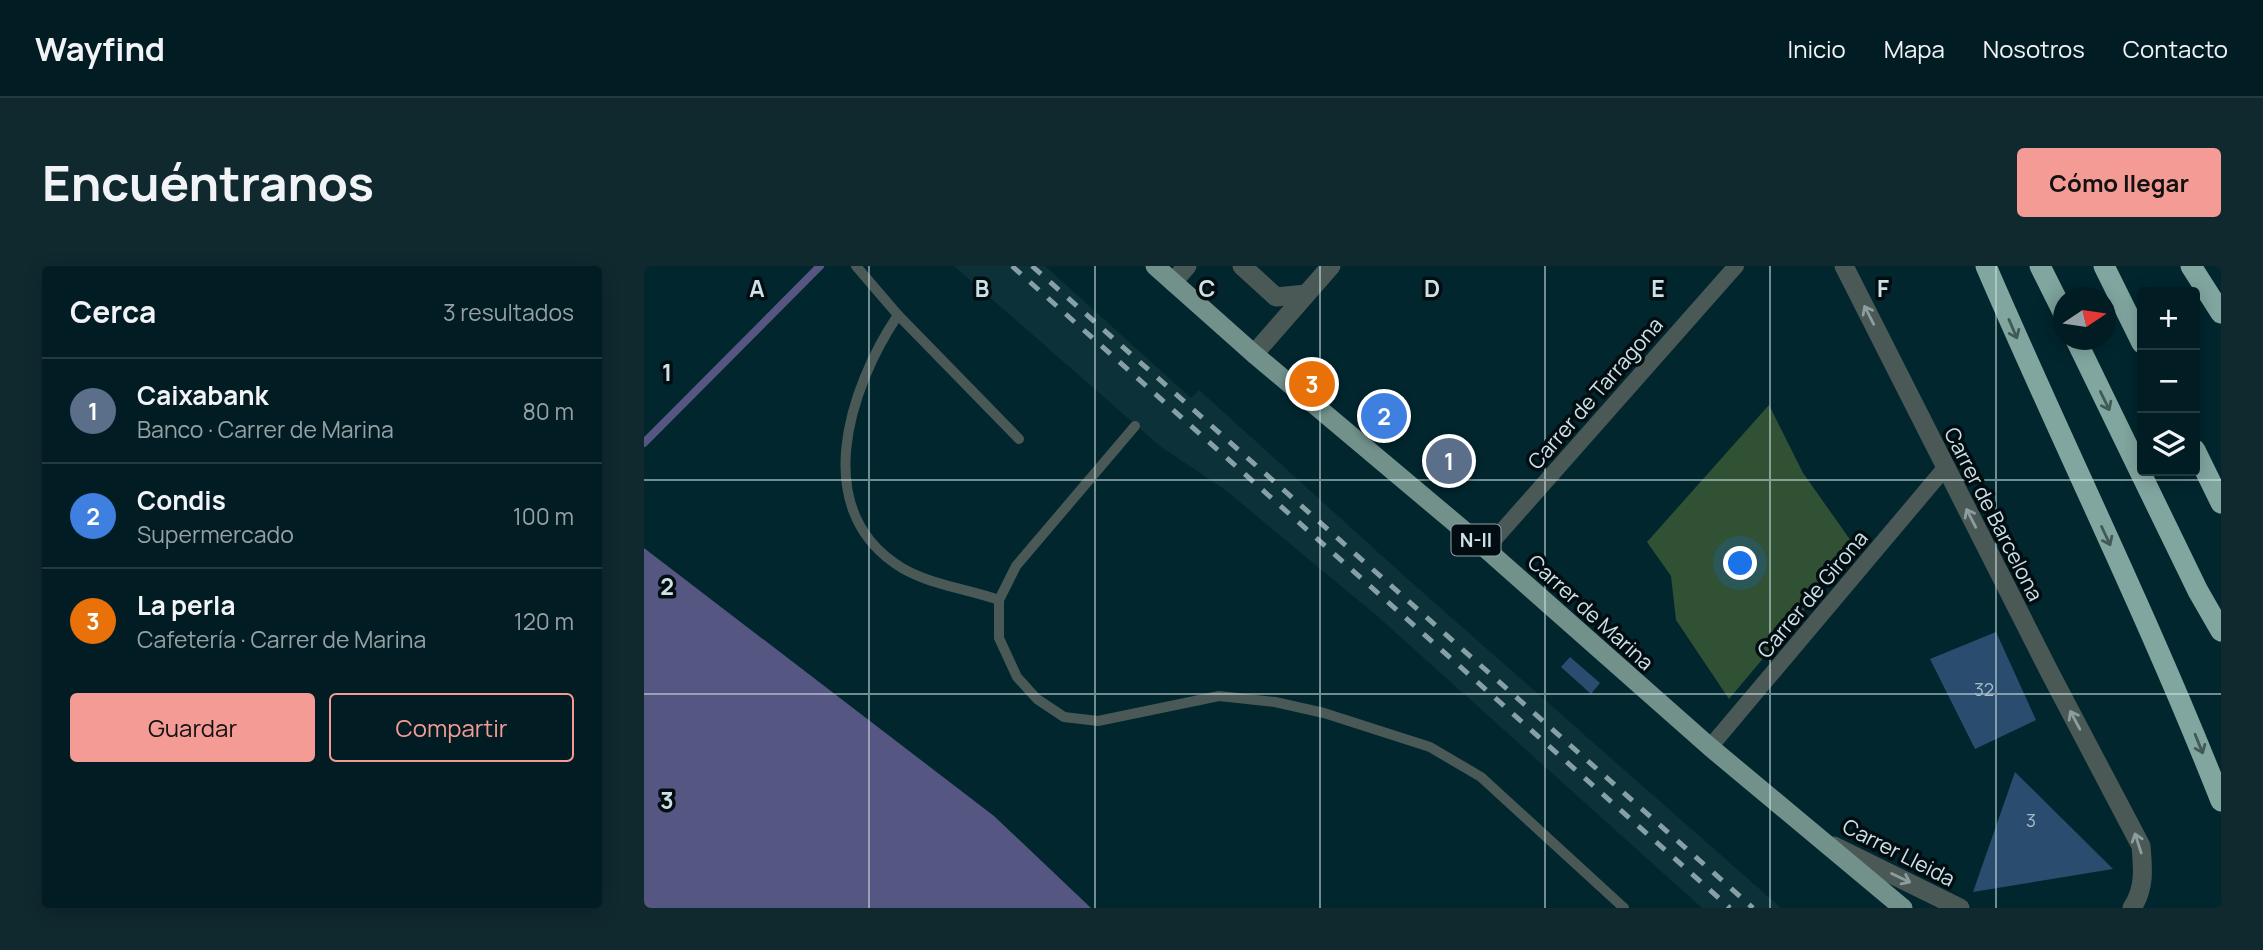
<!DOCTYPE html>
<html lang="es">
<meta charset="utf-8">
<style>
:root{--surface:#011c22;--page:#0f292f;--text:#f1f3f6;--muted:#96a1a5;--line:#233a40;--accent:#f59b96}
body{margin:0;font-family:Manrope,sans-serif;background:var(--page);color:var(--text)}
.controls{position:absolute;right:21px;top:21px;display:grid;overflow:hidden;border-radius:7px;box-shadow:0 4px 18px #0003}
.controls button{width:63px;height:63px;display:grid;place-items:center;padding:0;border:0;border-bottom:2px solid var(--line);background:var(--surface);color:var(--text);font:35px sans-serif}
.compass{position:absolute;left:1409px;top:21px;width:63px;height:63px;border-radius:50%;background:var(--surface);box-shadow:0 4px 18px #0003;rotate:77deg}
.you{position:absolute;left:1097px;top:298px;width:24px;height:24px;margin:-18px;border:5px solid #fff;border-radius:50%;background:#1a73e8;box-shadow:0 0 0 10px #1a73e833}
.badge{display:grid;place-items:center;width:46px;height:46px;border-radius:50%;background:var(--accent);color:#fff;font-size:23px;font-weight:700}
.pin{position:absolute;translate:-50% -50%;border:4px solid #fff;box-shadow:0 2px 7px #0006}
.list{margin:0;padding:0;list-style:none}
h2{display:flex;justify-content:space-between;align-items:center;height:91px;margin:0;padding:0 28px;font-size:30px}
h2 small{font-size:23px;font-weight:400;color:var(--muted)}
.list li{display:grid;grid-template-columns:46px 1fr auto;gap:21px;align-items:center;box-sizing:border-box;height:105px;padding:0 28px;border-top:2px solid var(--line)}
.list b{display:block;font-size:26px;white-space:nowrap}
.list p{margin:0;font-size:23px;white-space:nowrap;color:var(--muted)}
.list em{font-size:23px;font-style:normal;color:var(--muted)}
.actions{display:flex;gap:14px;padding:21px 28px}
.actions a{flex:1;padding:16px 0;border:2px solid var(--accent);border-radius:7px;text-align:center;font-size:24px;color:var(--accent)}
.actions .main{background:var(--accent);color:#111}
.icon{flex:none;width:38px;height:38px;fill:none;stroke:currentColor;stroke-width:2;stroke-linecap:round;stroke-linejoin:round}
.map{position:relative;flex:none;width:1577px;height:642px;overflow:hidden;border-radius:7px}
header{display:flex;align-items:center;gap:42px;box-sizing:border-box;height:98px;padding:0 35px;background:var(--surface);border-bottom:2px solid var(--line)}
header strong{font-size:33px}
nav{display:flex;gap:38px;margin-inline-start:auto;font-size:24px}
.intro{display:flex;align-items:center;justify-content:space-between;box-sizing:border-box;height:168px;padding:0 42px}
h1{margin:0;font-size:49px}
.button{padding:18px 32px;border-radius:7px;background:var(--accent);color:#111;font-size:24px;font-weight:700}
main{display:flex;gap:42px;padding:0 42px}
aside{flex:1;background:var(--surface);border-radius:7px;box-shadow:0 4px 18px #0003}
.map>svg:first-child{display:block}
</style>
<header>
<strong>Wayfind</strong>
<nav><a>Inicio</a><a>Mapa</a><a>Nosotros</a><a>Contacto</a></nav>
</header>
<div class="intro"><h1>Encuéntranos</h1><a class="button">Cómo llegar</a></div>
<main>
<aside>
<h2>Cerca<small>3 resultados</small></h2>
<ul class="list">
<li><span class="badge" style="background:#5c6f8a">1</span><div><b>Caixabank</b><p>Banco · Carrer de Marina</p></div><em>80 m</em></li>
<li><span class="badge" style="background:#3f7fe0">2</span><div><b>Condis</b><p>Supermercado</p></div><em>100 m</em></li>
<li><span class="badge" style="background:#e8710a">3</span><div><b>La perla</b><p>Cafetería · Carrer de Marina</p></div><em>120 m</em></li>
</ul>
<div class="actions"><a class="main">Guardar</a><a>Compartir</a></div>
</aside>
<div class="map">
<svg width="1577" height="642" viewBox="0 0 1577 642">
<rect width="100%" height="100%" fill="#01262e"/>
<!-- built -->
<polygon fill="#0d3139" points="310,0 401,0 547,132 555,124 767,316 1137,642 1058,642 732,349 580,223 517,181"/>
<!-- green -->
<polygon fill="#315135" points="1125,139 1159,207 1212,282 1085,433 1032,354 1027,310 1003,276"/>
<!-- water -->
<polygon fill="#555681" points="0,282 350,550 447,642 0,642"/>
<g fill="none" stroke-linecap="round" stroke-linejoin="round">
<!-- stream -->
<polyline stroke="#555681" stroke-width="8" points="0,177 176,0"/>
</g>
<!-- building -->
<g fill="#2a4d6f">
<polygon points="1352,366 1392,454 1331,483 1286,393"/>
<polygon points="926,391 956,417 947,428 917,401"/>
<polygon points="1371,506 1469,603 1329,626"/>
</g>
<g fill="none" stroke-linecap="round" stroke-linejoin="round">
<!-- service -->
<g stroke="#4a5956" stroke-width="10">
<polyline points="212,0 254,49 375,173"/>
<path d="M254,49C205,122 164,245 258,302C287,319 324,323 355,334"/>
<polyline points="491,160 372,300 355,334 355,372 373,411 393,433 420,451 454,455 575,430 631,436 680,447 786,481 837,511 980,642"/>
</g>
<!-- pedestrian -->
<g stroke="#4a5956" stroke-width="16">
<polyline points="842,283 1092,0"/>
<polyline points="1066,481 1301,202"/>
</g>
<!-- minor -->
<g stroke="#4a5956" stroke-width="19">
<polyline points="598,0 632,31 662,28"/>
<path d="M1200,0L1406,407L1497,580C1499,603 1501,622 1488,642"/>
<polyline points="529,16 543,0"/>
<polyline points="610,88 687,0"/>
<polyline points="1190,580 1316,642"/>
</g>
<!-- primary -->
<polyline stroke="#71918a" stroke-width="19" points="511,0 610,88 842,283 1066,481 1259,642"/>
<!-- motorway -->
<g stroke="#80a69f" stroke-width="21">
<path d="M1342,0C1419,179 1506,354 1577,535"/>
<polyline points="1396,0 1420,48"/>
<polyline points="1460,0 1498,77"/>
<polyline points="1547,0 1577,47"/>
<polyline points="1432,74 1554,325 1577,365"/>
<polyline points="1551,184 1577,237"/>
</g>
<!-- rail -->
<g stroke="#87a0a6" stroke-width="5" stroke-dasharray="12 12" stroke-linecap="butt">
<polyline points="368,0 1086,642"/>
<polyline points="388,0 1109,642"/>
</g>
</g>
<!-- one-way arrows -->
<defs><path id="oneway-shaft" d="M-6 0H5M1.5-3L5.5 0L1.5 3" fill="none" stroke-width="1.6" stroke-linecap="round" stroke-linejoin="round" transform="scale(1.75)"/></defs>
<g stroke="#8c9d9e">
<use href="#oneway-shaft" transform="translate(1225 49) rotate(-117)"/>
<use href="#oneway-shaft" transform="translate(1327 252) rotate(-117)"/>
<use href="#oneway-shaft" transform="translate(1431 454) rotate(-118)"/>
<use href="#oneway-shaft" transform="translate(1494 577) rotate(-108)"/>
<use href="#oneway-shaft" transform="translate(1257 612) rotate(26)"/>
</g>
<g stroke="#415a58">
<use href="#oneway-shaft" transform="translate(1369 63) rotate(67)"/>
<use href="#oneway-shaft" transform="translate(1461 135) rotate(64)"/>
<use href="#oneway-shaft" transform="translate(1462 270) rotate(65)"/>
<use href="#oneway-shaft" transform="translate(1555 478) rotate(68)"/>
</g>
<!-- grid -->
<path fill="none" stroke="#cee1e6" stroke-width="2" stroke-opacity="0.55" d="M225,0V642M451,0V642M676,0V642M901,0V642M1126,0V642M1352,0V642M0,214H1577M0,428H1577"/>
<g text-anchor="middle" dominant-baseline="central" stroke-width="7" stroke-linejoin="round" paint-order="stroke">
<!-- number labels -->
<g font-size="18" fill="#a5bcc8">
<text x="1340" y="423">32</text>
<text x="1387" y="554">3</text>
</g>
<!-- shield labels -->
<rect fill="#020d11" stroke="#91a1a6" stroke-width="2" x="807.5" y="258.5" width="49" height="31" rx="5"/>
<g font-size="19" font-weight="bold" fill="#cee1e6">
<text x="832" y="274">N-II</text>
</g>
<!-- street labels -->
<g font-size="21" fill="#cee1e6" stroke="#020d11">
<text transform="translate(951 127) rotate(-49)">Carrer de Tarragona</text>
<text transform="translate(1350 248) rotate(63)">Carrer de Barcelona</text>
<text transform="translate(1168 328) rotate(-50)">Carrer de Girona</text>
<text transform="translate(947 346) rotate(42)">Carrer de Marina</text>
<text transform="translate(1255 586) rotate(27)">Carrer Lleida</text>
</g>
</g>
<g font-size="23" text-anchor="middle" font-weight="bold" fill="#cee1e6" stroke="#020d11" stroke-width="7" stroke-linejoin="round" paint-order="stroke">
<text x="113" y="31">A</text>
<text x="338" y="31">B</text>
<text x="563" y="31">C</text>
<text x="788" y="31">D</text>
<text x="1014" y="31">E</text>
<text x="1239" y="31">F</text>
<text x="23" y="115">1</text>
<text x="23" y="329">2</text>
<text x="23" y="543">3</text>
</g>
</svg>
<div class="controls">
<button>+</button>
<button>−</button>
<button><svg class="icon" aria-label="layers" viewBox="0 0 24 24"><path d="M12 4l9 5-9 5-9-5zM3 14l9 5 9-5"/></svg></button>
</div>
<svg class="compass" viewBox="-18 -18 36 36"><path d="M0-13l5 13h-10z" fill="#e53935"/><path d="M0 13l5-13h-10z" fill="#96a1a5"/></svg>
<div class="you"></div>
<div class="pin badge" style="left:805px;top:195px;background:#5c6f8a">1</div>
<div class="pin badge" style="left:740px;top:150px;background:#3f7fe0">2</div>
<div class="pin badge" style="left:668px;top:118px;background:#e8710a">3</div>
</div>
</main>
